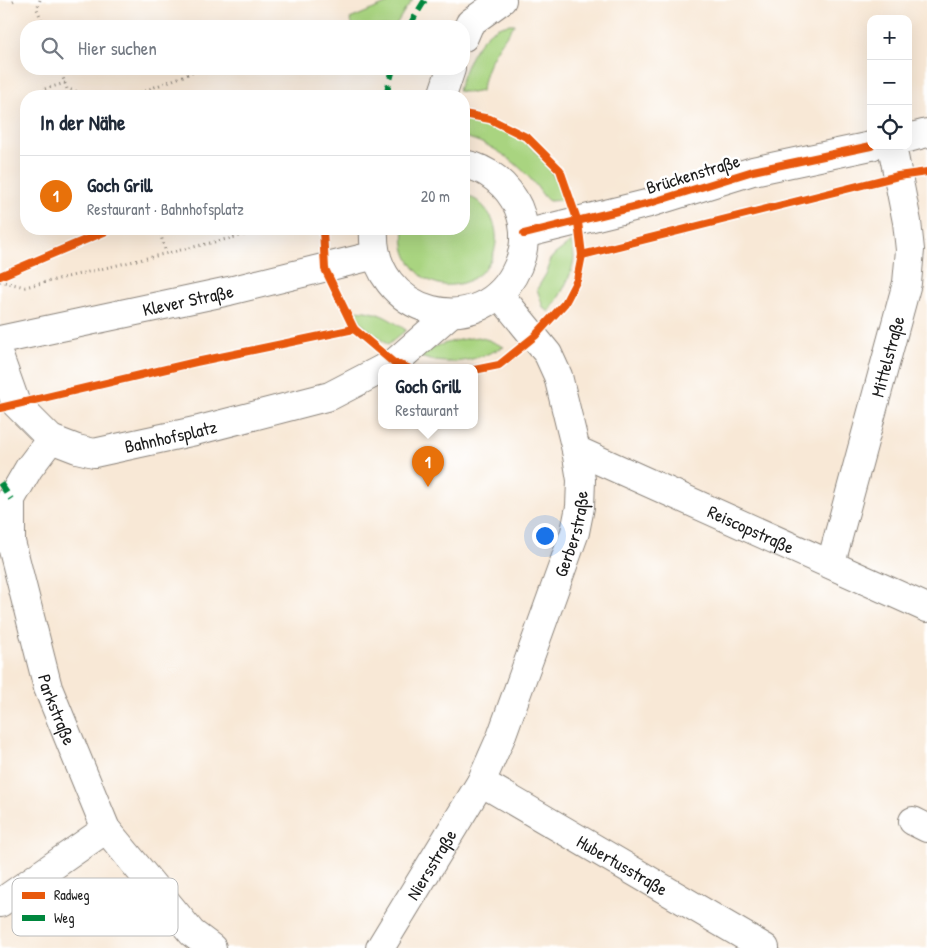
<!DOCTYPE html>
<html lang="de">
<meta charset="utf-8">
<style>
:root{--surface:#fff;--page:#f6f6f7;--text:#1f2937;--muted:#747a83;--line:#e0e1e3;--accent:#b5179e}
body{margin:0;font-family:"Patrick Hand",sans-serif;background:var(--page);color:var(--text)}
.controls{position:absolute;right:15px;top:15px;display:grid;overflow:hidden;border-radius:10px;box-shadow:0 5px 20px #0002}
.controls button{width:45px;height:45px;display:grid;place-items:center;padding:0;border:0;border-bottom:1px solid var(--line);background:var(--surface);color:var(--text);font:25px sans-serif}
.you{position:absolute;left:544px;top:535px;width:18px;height:18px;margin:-12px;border:4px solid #fff;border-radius:50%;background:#1a73e8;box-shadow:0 0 0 8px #1a73e833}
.badge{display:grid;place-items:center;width:32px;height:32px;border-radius:50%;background:var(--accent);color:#fff;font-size:16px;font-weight:700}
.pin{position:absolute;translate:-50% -41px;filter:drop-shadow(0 1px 2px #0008)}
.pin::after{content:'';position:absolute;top:26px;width:18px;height:15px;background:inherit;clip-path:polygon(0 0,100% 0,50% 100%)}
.popup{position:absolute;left:378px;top:364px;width:100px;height:65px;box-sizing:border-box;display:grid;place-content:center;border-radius:10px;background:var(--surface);filter:drop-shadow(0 1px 4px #0005);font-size:16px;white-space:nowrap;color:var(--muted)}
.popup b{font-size:19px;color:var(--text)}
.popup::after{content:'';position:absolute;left:50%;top:100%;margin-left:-10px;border:10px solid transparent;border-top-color:var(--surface)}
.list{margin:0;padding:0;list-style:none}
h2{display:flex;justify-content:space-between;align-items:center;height:65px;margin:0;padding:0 20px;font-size:21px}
h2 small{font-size:16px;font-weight:400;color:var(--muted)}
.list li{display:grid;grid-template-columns:32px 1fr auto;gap:15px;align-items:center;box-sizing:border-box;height:80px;padding:0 20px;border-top:1px solid var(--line)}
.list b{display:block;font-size:19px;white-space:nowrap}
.list p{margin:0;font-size:16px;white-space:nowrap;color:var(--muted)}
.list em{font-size:16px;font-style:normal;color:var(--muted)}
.icon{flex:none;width:28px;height:28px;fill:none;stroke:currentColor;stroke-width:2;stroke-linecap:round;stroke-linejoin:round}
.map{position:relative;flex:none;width:927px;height:948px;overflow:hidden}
.search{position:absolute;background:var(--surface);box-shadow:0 5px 20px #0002;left:20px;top:20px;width:450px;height:55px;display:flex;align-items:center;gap:12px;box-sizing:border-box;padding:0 18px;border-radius:20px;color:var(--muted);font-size:19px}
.panel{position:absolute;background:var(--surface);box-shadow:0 5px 20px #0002;left:20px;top:90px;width:450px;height:145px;border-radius:20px}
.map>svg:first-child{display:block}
</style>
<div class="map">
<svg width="927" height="948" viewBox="0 0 927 948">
<rect width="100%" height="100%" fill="#fff"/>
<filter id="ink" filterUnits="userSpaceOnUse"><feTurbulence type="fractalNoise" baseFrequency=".02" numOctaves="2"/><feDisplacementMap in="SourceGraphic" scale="10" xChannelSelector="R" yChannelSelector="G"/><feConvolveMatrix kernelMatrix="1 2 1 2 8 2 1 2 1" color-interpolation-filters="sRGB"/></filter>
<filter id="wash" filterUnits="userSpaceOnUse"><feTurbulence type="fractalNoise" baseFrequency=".0096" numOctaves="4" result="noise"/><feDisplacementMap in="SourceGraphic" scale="20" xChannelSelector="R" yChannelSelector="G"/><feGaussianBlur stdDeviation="1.12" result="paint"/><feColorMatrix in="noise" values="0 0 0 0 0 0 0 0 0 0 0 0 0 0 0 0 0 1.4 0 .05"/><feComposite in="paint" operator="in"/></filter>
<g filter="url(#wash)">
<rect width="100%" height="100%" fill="#f8e8d6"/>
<!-- green -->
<g fill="#a9d480" stroke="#62784e">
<polygon points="395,0 413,0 405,10 395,26 353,26 350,19"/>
<path d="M510,24H515C500,44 484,65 482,91L472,93L458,91C463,71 476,39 495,29C499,26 505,25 510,24Z"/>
<path d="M464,117C474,116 484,120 494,124C529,138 552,165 565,200L549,201C542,196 540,190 534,183C516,161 492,144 464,137Z"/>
<path d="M464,194C469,197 476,199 480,203C515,235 489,289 443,285C434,283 423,279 417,271C405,258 402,246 404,229H464Z"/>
<path d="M571,242C572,247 574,253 574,258C572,277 559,298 549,312L543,307L537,289L546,274L549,267V261L554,255Z"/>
<path d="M352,310C378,311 385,316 406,330L388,345L363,325Z"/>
<path d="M478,337L489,340L504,347C473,361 450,368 417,356C435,344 456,340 478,337Z"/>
</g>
</g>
<g filter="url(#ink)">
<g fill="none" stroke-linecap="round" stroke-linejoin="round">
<!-- minor casing -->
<g stroke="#8a8279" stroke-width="30">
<g id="minor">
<polyline points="464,37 470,23 502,0"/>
<polyline points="442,96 451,69"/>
<polyline points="908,138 927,133"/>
<path d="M374,229C369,315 484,346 518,266C526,247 526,226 518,207C508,185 487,168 464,164"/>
<polyline points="524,234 650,203 753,171 871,146"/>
<path id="s1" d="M0,340L229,291L376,255"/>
<path id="s2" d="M0,359L16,404L51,439L77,449L94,453L195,431L330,396L382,369"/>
<polyline points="384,368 394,363 451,313"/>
<path id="s3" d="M51,439L29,468L11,499V542L48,688L106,829L192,933L212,948"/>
<path id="s4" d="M576,450L927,608"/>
<path id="s5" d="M831,563L907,283L910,250L907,222L892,146"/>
<path id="s6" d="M481,782L765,948"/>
<polyline points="913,821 927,828"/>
<polyline points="0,903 106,829"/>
<path id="s7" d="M380,948L481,782L501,737L539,632L575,532L580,507L581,480L576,450L558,376L548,354L499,294"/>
</g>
</g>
<!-- path -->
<g stroke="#8a8279" stroke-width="3" stroke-dasharray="1 4" stroke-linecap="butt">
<polyline points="40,0 37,9 44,26"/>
<polyline points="13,1 15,0"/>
<polyline points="60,69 67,89 95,96"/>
<polyline points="45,89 65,83"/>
<polyline points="131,96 199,70 199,69"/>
<polyline points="159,229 166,253"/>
<polyline points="0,281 25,287 269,229"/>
</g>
<!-- minor -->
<use href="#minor" stroke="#fff" stroke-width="28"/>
<!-- quiet -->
<g stroke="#00873e" stroke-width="6" stroke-dasharray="12 6" stroke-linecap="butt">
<polyline points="409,26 425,0"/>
<polyline points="387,96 388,87 393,69"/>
<polyline points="0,483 11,499"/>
</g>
<!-- cycleway casing -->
<g stroke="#fff" stroke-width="11">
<g id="cycleway">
<polyline points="464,114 490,119 528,138 560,170 578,222 582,255 577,280 565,303 535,336 499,365 474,370"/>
<polyline points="323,229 325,269 354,329 394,363 408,368"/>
<polyline points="524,234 650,203 753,171 871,146"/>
<polyline points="582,255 898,176 927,172"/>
<polyline points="0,276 111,229"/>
<polyline points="0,408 196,362 354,329"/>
</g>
</g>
<!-- cycleway -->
<use href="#cycleway" stroke="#e8590c" stroke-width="8"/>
</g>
</g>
<g text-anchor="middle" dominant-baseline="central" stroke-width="5" stroke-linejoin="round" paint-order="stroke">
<!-- street labels -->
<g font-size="18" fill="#1c1c1c" stroke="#fff">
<text transform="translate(693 174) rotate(-17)">Brückenstraße</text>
<text stroke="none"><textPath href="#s1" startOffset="192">Klever Straße</textPath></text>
<text stroke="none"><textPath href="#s5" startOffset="214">Mittelstraße</textPath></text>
<text stroke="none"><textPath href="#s2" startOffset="221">Bahnhofsplatz</textPath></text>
<text stroke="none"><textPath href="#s4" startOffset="192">Reiscopstraße</textPath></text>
<text stroke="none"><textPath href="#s7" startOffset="459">Gerberstraße</textPath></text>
<text stroke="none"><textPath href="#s3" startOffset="289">Parkstraße</textPath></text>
<text stroke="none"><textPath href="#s7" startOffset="98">Niersstraße</textPath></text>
<text stroke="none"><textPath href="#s6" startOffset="164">Hubertusstraße</textPath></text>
</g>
</g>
<!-- legend -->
<rect x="12" y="878" width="166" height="58" rx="8" fill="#fff" stroke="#bbb" stroke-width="1"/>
<rect x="22" y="892" width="23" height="7" fill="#e8590c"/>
<rect x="22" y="915" width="23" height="6" fill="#00873e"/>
<g font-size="14" fill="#1c1c1c">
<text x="54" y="900">Radweg</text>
<text x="54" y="923">Weg</text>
</g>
</svg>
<div class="controls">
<button>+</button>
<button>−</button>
<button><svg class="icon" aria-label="locate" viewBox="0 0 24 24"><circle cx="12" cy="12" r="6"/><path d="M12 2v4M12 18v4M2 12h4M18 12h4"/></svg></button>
</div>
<div class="you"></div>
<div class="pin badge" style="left:428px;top:487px;background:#e8710a">1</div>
<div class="popup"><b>Goch Grill</b>Restaurant</div>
<div class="search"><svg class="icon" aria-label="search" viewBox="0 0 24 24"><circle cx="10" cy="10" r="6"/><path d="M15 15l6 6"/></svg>Hier suchen</div>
<section class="panel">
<h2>In der Nähe<small></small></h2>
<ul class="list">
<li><span class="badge" style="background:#e8710a">1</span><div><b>Goch Grill</b><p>Restaurant · Bahnhofsplatz</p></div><em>20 m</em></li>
</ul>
</section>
</div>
